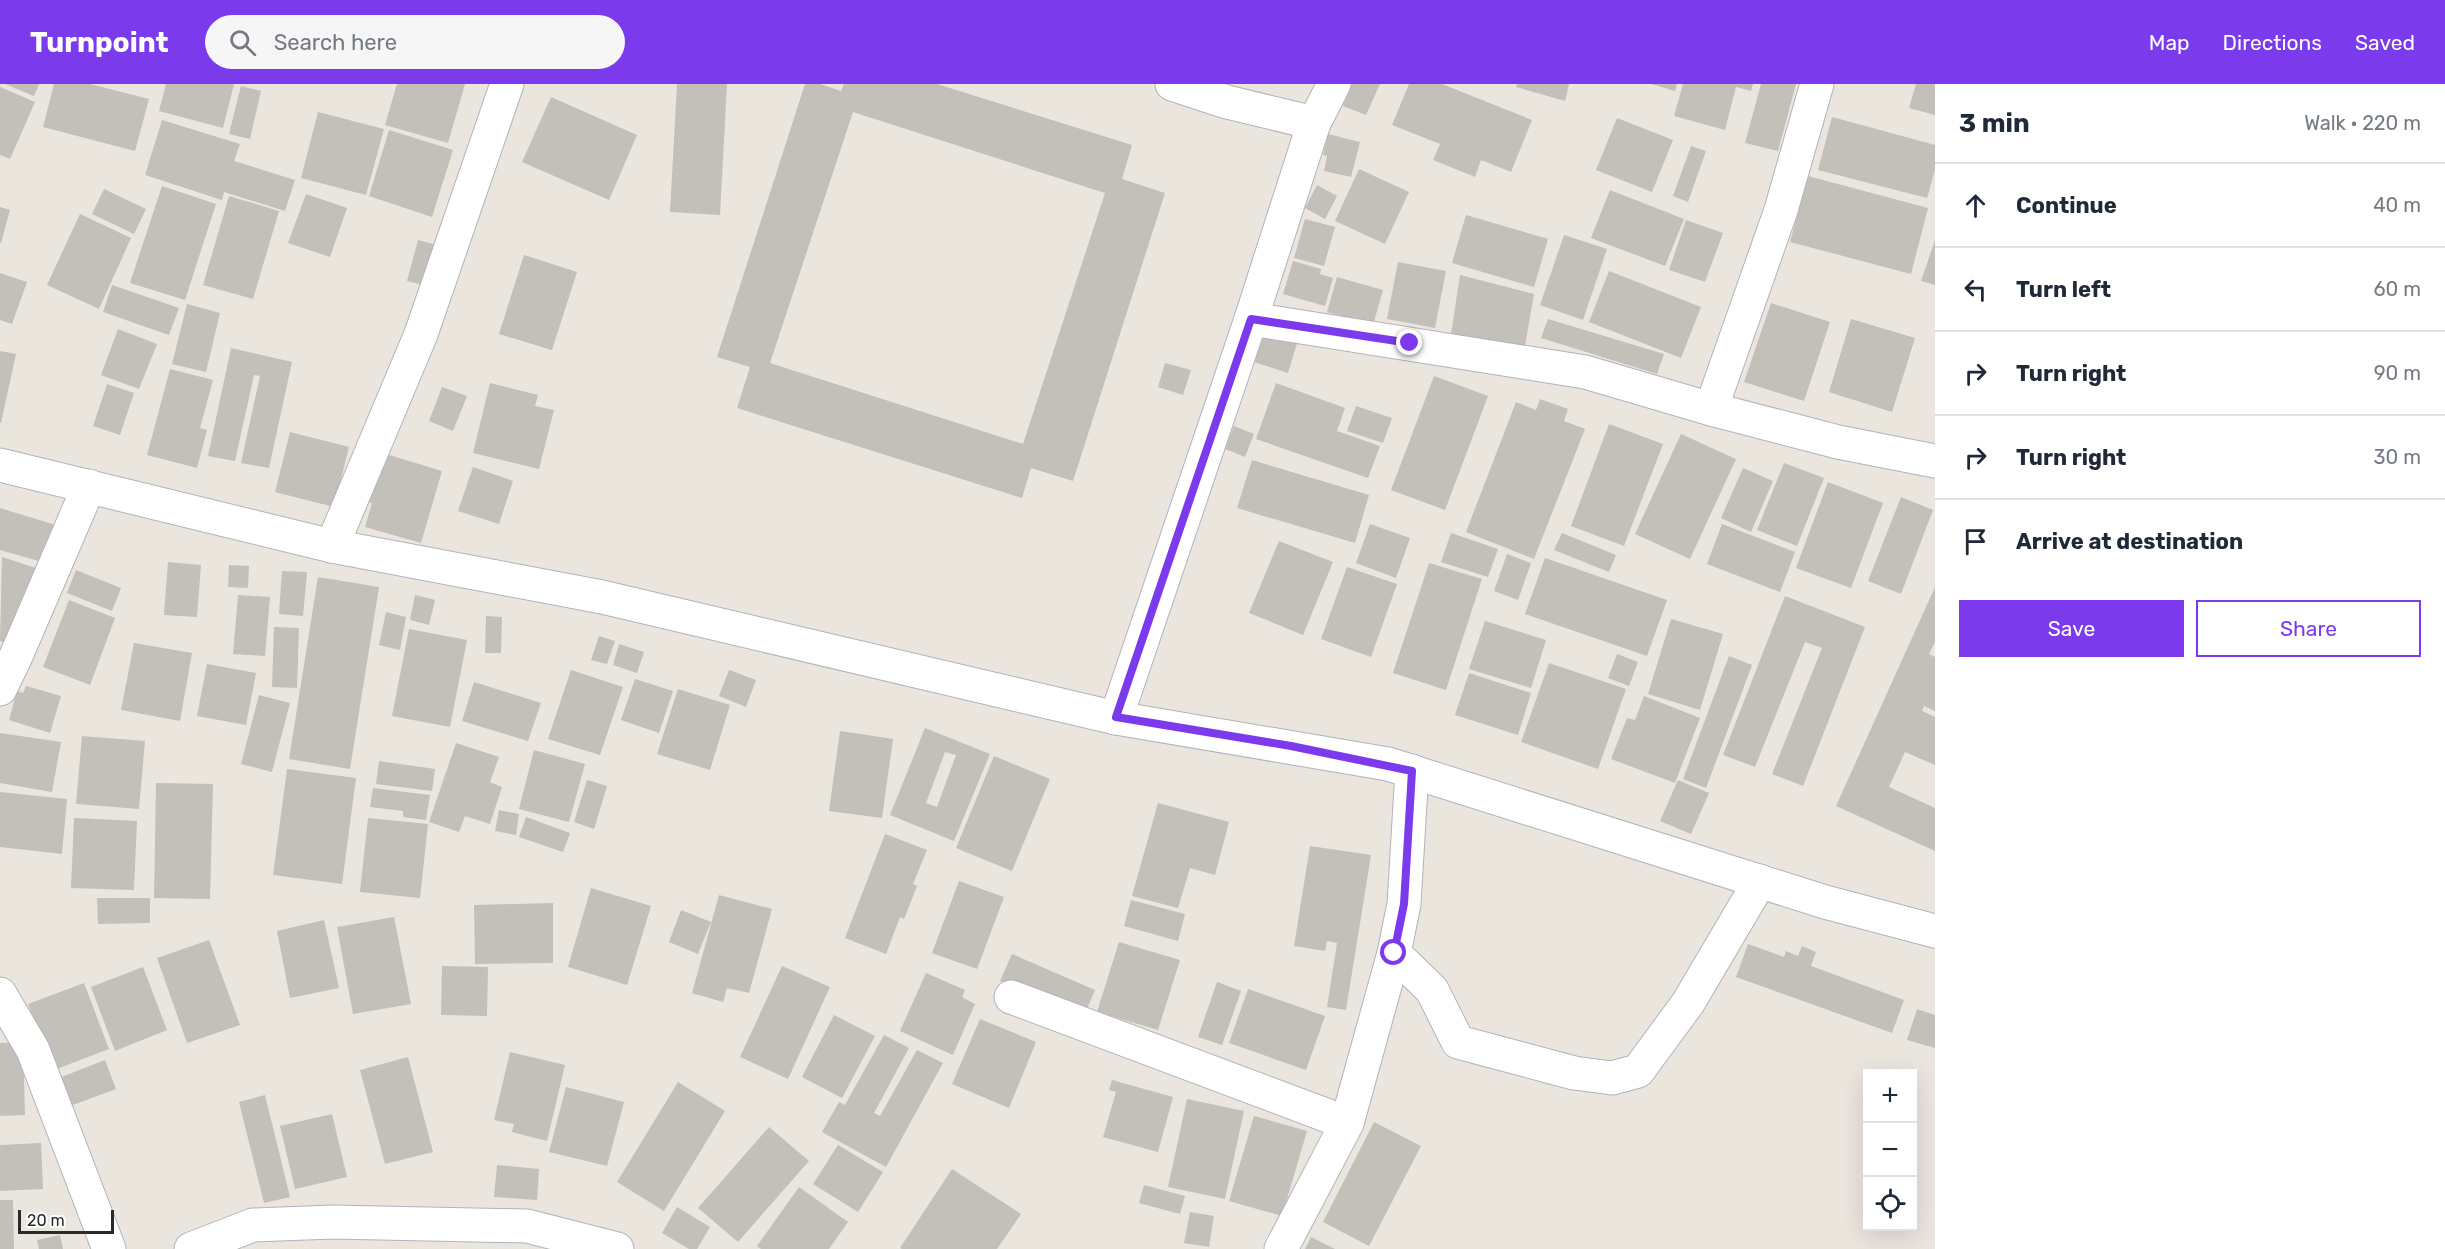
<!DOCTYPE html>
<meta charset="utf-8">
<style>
:root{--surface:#fff;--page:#f6f6f7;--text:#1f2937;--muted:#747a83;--line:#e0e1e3;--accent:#7c3aed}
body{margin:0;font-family:Rubik,sans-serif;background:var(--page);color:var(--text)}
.controls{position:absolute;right:18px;bottom:18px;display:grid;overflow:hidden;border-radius:0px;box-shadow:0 6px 24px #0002}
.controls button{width:54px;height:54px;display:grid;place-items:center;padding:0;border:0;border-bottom:2px solid var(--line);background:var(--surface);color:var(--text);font:30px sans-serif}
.scale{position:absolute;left:18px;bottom:15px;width:96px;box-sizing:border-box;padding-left:6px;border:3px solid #2a2a2a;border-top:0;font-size:16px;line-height:21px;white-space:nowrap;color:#2a2a2a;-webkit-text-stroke:4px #fff;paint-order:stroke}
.stop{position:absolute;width:18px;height:18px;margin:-14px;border:4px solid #7c3aed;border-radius:50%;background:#fff}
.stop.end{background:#7c3aed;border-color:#fff;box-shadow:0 2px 6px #0008}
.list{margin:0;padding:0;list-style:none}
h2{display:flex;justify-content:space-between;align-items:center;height:78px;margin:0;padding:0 24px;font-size:26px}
h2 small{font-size:20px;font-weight:400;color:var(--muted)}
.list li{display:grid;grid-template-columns:39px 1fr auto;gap:18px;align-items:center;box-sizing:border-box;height:84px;padding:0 24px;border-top:2px solid var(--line)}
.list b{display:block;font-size:22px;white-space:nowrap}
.list em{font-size:20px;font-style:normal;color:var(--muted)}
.actions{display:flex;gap:12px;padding:18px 24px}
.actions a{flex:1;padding:14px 0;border:2px solid var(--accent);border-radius:0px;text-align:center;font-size:21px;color:var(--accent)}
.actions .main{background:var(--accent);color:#fff}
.icon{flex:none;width:33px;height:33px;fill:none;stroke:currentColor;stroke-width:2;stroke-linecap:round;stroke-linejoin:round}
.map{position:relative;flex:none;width:1935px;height:1165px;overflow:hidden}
header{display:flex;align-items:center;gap:36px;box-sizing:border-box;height:84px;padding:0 30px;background:var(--accent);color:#fff}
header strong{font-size:28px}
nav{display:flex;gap:33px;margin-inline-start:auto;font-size:21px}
.search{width:420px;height:54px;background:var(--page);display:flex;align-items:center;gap:15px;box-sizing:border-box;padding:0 21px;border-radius:33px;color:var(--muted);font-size:22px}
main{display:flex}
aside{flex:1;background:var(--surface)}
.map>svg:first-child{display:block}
</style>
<header>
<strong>Turnpoint</strong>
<div class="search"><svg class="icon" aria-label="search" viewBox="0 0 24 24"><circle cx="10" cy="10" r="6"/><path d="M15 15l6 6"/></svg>Search here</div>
<nav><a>Map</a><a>Directions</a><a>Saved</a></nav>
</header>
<main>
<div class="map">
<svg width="1935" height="1165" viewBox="0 0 1935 1165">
<rect width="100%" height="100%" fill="#eae5dd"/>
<!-- building -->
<g fill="#c3bfb9" fill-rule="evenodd">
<polygon points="5,0 39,0 34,12"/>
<polygon points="54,0 90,0 149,15 135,67 43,43"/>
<polygon points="166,0 234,0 223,44 159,27"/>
<polygon points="397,0 465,0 448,59 385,41"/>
<polygon points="677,0 727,0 720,131 670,128"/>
<path d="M805,0H820L841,7L844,0H937L1132,61L1122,95L1165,109L1073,397L1031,384L1022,414L737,324L750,283L717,273ZM853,28L1105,109L1023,360L770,279Z"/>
<polygon points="1352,0 1380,0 1366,31 1343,22"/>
<polygon points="1409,0 1442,0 1532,36 1511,88 1481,76 1475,93 1433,76 1440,60 1392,41"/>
<polygon points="1517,0 1569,0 1565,17 1516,3"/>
<polygon points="1651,0 1677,0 1675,7"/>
<polygon points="1683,0 1753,0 1751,7 1736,3 1725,46 1674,32"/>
<polygon points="1761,0 1796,0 1778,67 1745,59"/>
<polygon points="1916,0 1935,0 1935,31 1909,24"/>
<polygon points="241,2 261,7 250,55 229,50"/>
<polygon points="0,3 35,18 10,75 0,71"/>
<polygon points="551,13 637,51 609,116 522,78"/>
<polygon points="318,28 384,45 366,111 301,94"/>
<polygon points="1832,33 1935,61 1935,86 1927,114 1818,86"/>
<polygon points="1617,34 1673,56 1652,108 1596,86"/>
<polygon points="162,36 240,60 234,77 295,96 285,127 224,108 222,116 145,91"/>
<polygon points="389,46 453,66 432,133 369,112"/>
<polygon points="1328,50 1360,58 1351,93 1324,87 1327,72 1323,71"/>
<polygon points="1691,62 1706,67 1688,118 1673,112"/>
<polygon points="1359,85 1409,108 1385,160 1335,137"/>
<polygon points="1808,92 1928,124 1911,190 1790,158"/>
<polygon points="1317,101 1337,112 1325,135 1305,124"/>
<polygon points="162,102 216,120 185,216 130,199"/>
<polygon points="104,105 146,125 134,150 92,130"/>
<polygon points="1610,106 1684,135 1665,182 1591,154"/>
<polygon points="306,110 347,124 330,173 288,159"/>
<polygon points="229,112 279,127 253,215 203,201"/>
<polygon points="0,123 10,126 1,159 0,159"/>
<polygon points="80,130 131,154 99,225 47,201"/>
<polygon points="1466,131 1548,155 1534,203 1452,179"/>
<polygon points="1305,135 1335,143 1324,182 1294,174"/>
<polygon points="1686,136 1723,149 1705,198 1669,186"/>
<polygon points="1564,151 1607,165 1583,236 1540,221"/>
<polygon points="418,156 441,162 431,203 407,197"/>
<polygon points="1935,156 1935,201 1921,197"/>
<polygon points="524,171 577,188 552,266 499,250"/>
<polygon points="1293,177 1321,185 1320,190 1333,194 1325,222 1283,210"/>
<polygon points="1398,178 1446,187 1435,244 1387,235"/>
<polygon points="1609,187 1701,223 1681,274 1589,238"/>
<polygon points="0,189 27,198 12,240 0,236"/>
<polygon points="1460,191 1534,210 1525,262 1451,250"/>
<polygon points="1337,193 1383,206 1373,241 1327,228"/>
<polygon points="112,201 179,224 169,251 103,228"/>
<polygon points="1771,219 1830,238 1804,317 1744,298"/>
<polygon points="187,220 220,229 206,288 172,280"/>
<polygon points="1548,235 1664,270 1657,290 1541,254"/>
<polygon points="1851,235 1915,254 1892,328 1829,308"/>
<polygon points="118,245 157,260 139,305 101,291"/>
<polygon points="1265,246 1298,256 1288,289 1254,278"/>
<polygon points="231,264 292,278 269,384 241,379 260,292 254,291 235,377 208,372"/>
<polygon points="0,267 16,270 1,339 0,339"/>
<polygon points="1165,279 1191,286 1183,311 1158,303"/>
<polygon points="170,285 213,296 200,344 207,346 197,384 147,371"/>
<polygon points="1434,292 1488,312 1445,426 1391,406"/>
<polygon points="490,299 538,311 535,322 554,326 539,385 473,369"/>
<polygon points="1276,299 1345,324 1337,347 1380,362 1368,394 1256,355"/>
<polygon points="107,300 134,309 120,351 93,342"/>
<polygon points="442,303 467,312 453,347 429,337"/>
<polygon points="1540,315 1568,325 1564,337 1585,345 1534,475 1466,448 1516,318 1536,326"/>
<polygon points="1356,322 1392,334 1383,359 1347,347"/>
<polygon points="1609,340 1663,360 1624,462 1571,442"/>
<polygon points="1234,342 1254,350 1245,373 1225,365"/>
<polygon points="290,348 349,363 334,423 275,408"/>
<polygon points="1681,350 1736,375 1690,475 1635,450"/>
<polygon points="379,368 442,387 421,459 365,443 372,419 365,417"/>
<polygon points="1252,376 1369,411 1355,459 1237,424"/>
<polygon points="1784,379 1824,394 1797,462 1757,446"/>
<polygon points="473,383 513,397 499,440 458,427"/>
<polygon points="1743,384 1773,397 1751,448 1721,434"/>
<polygon points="1828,398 1883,419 1851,504 1796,484"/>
<polygon points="1901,413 1933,426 1901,510 1868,497"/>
<polygon points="0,424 59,442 52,467 43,464 39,477 0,466"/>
<polygon points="1370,440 1410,454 1396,494 1356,479"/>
<polygon points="1722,440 1795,468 1780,508 1707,480"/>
<polygon points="1451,449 1498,465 1488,493 1441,478"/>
<polygon points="1562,449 1616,471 1609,488 1554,466"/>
<polygon points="1279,457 1333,478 1303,551 1249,529"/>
<polygon points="1507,470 1531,479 1518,516 1494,507"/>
<polygon points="2,473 36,484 9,560 0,557"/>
<polygon points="1545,474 1667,516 1647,572 1525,530"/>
<polygon points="168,478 201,481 197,533 164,531"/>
<polygon points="1429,479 1482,495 1446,606 1393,589"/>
<polygon points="229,481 249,482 248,504 228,503"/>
<polygon points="1347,483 1397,500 1371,573 1321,555"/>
<polygon points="76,486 121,504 112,527 67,509"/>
<polygon points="282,487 307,488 303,532 279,530"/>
<polygon points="318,493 379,503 350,685 289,675"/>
<polygon points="1935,503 1935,558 1929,570 1935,573 1935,627 1924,622 1922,627 1935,633 1935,681 1905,668 1889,703 1935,724 1935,767 1836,722"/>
<polygon points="238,511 270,513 265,572 233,570"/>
<polygon points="415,511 435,516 429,541 410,536"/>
<polygon points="1785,512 1865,543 1803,702 1772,690 1822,564 1805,558 1755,683 1723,671"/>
<polygon points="69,516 115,534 90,601 43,583"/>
<polygon points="386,528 406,533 400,566 379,561"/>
<polygon points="486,532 502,533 501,569 485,569"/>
<polygon points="1671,535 1723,550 1700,626 1648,610"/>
<polygon points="1485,537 1546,556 1531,604 1469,585"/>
<polygon points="274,543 299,544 297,604 272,603"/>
<polygon points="409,545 467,556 450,643 392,632"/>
<polygon points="599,552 615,557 607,580 591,576"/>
<polygon points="134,559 192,569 180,637 121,626"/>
<polygon points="619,560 644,568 637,589 613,581"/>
<polygon points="1617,570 1638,578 1629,602 1608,594"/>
<polygon points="1729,572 1752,581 1706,704 1683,695"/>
<polygon points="1549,579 1626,605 1598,685 1521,658"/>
<polygon points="207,580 256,589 246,641 197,632"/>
<polygon points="571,586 623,603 600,671 548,655"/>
<polygon points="729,586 756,596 746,623 719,612"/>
<polygon points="1469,589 1531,609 1518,651 1455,631"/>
<polygon points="635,595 673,607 659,649 621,636"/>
<polygon points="474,598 541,619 528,657 462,637"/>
<polygon points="26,602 61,612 50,649 9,636 17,607 23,609"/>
<polygon points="678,605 730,621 710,686 657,670"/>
<polygon points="259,611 290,619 272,688 241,680"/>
<polygon points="1644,612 1700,634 1675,699 1611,675 1627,634 1635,636"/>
<path d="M925,644L990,670L954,757L890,731ZM945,668L956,671L937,723L926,719Z"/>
<polygon points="840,647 893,655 882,734 829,727"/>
<polygon points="0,649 61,658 52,708 0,699"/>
<polygon points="82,652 145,657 139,725 76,720"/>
<polygon points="456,659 499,673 490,698 502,703 490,740 465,732 459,748 429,738"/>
<polygon points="534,666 585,680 569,738 519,725"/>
<polygon points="994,672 1050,695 1012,787 956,764"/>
<polygon points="379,677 435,685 432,707 376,700"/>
<polygon points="287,685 356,694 342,800 273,791"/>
<polygon points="587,696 607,702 594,745 574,738"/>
<polygon points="1678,696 1709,709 1691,750 1660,737"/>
<polygon points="156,699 213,700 210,815 154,814"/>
<polygon points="373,704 430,711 426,736 403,733 403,727 370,723"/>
<polygon points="0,708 67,715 62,770 0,763"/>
<polygon points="1158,719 1229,738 1215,791 1190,784 1178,824 1132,812"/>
<polygon points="499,726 519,730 516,751 495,747"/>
<polygon points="526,733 570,749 563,768 519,753"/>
<polygon points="74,734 137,737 134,806 71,804"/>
<polygon points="368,734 428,740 420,814 360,808"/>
<polygon points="885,750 927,766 913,800 917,802 904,835 900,833 886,870 845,854"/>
<polygon points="1310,762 1371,771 1346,926 1327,923 1337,859 1327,857 1325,867 1294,862"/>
<polygon points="959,797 1004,813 977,885 932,869"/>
<polygon points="591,804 651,822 627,901 568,883"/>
<polygon points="719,811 772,825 749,909 727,904 723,918 692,909"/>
<polygon points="97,814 150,814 150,839 98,840"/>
<polygon points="1131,816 1185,830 1178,857 1124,842"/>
<polygon points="553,819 553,879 475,880 474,821"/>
<polygon points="681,826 711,838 698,870 669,858"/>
<polygon points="394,833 411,920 353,930 337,843"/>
<polygon points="324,836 339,904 290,914 277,847"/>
<polygon points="209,856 240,941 187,959 157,874"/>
<polygon points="1119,858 1180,876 1158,946 1097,928"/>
<polygon points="1748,860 1784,873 1786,867 1798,872 1802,862 1816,868 1811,882 1904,916 1892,949 1736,893"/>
<polygon points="1012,870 1095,906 1083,934 1000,897"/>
<polygon points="442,882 488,883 487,932 441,931"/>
<polygon points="782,882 830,903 788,995 740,973"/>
<polygon points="143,883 167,946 115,967 91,903"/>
<polygon points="926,889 965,906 962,913 975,920 953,971 900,947"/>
<polygon points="1217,898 1241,907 1222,961 1198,953"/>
<polygon points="84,899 109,965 54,986 28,920"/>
<polygon points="1248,905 1325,932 1306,986 1229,959"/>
<polygon points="1917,925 1935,931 1935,964 1907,956"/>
<polygon points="834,931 875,952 842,1014 802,993"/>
<polygon points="980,935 1036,958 1009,1024 952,1000"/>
<polygon points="884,951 909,964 874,1029 880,1032 917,966 943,979 886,1083 822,1048 839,1018 845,1021"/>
<polygon points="23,958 25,1031 0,1032 0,959"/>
<polygon points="510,968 565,981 547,1057 512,1048 514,1040 494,1036"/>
<polygon points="408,973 433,1068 385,1080 360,986"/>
<polygon points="105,976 116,1005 70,1022 59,994"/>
<polygon points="1112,996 1173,1013 1158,1068 1103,1053 1116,1008 1109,1006"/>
<polygon points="678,998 725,1027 664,1127 617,1098"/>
<polygon points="566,1003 624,1018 607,1082 549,1068"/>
<polygon points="265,1011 290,1113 264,1119 239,1018"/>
<polygon points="1187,1015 1244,1027 1225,1115 1168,1103"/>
<polygon points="332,1030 347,1093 295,1105 280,1042"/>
<polygon points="1254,1032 1307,1047 1282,1132 1229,1117"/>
<polygon points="1374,1038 1421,1062 1369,1162 1323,1138"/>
<polygon points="769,1043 809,1077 738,1158 698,1124"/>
<polygon points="41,1059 43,1105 0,1107 0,1061"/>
<polygon points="838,1061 883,1088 858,1128 813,1100"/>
<polygon points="497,1081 539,1085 537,1116 494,1113"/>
<polygon points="952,1085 1021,1130 997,1165 902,1165 900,1164"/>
<polygon points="1144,1101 1185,1112 1180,1130 1139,1119"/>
<polygon points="799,1103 848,1138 829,1165 761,1165 757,1162"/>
<polygon points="0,1116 13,1116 14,1165 0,1165"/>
<polygon points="677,1123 710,1143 697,1165 689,1165 662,1149"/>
<polygon points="1190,1128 1214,1132 1209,1163 1184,1159"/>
<polygon points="60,1151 63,1165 39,1165 37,1156"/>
<polygon points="1311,1153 1335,1165 1305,1165"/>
</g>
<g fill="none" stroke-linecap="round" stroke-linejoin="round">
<!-- street casing -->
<g stroke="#b1b2bc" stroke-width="35">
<g id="street">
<polyline points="1172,0 1227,18 1314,39"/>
<polyline points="1251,235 1585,288 1711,325 1838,358 1935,377"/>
<polyline points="1711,325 1781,126 1817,0"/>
<polyline points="332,462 421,250 507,0"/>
<polyline points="0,605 16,572 89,402"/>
<polyline points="1116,634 1251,235 1314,39 1334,0"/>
<polyline points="1394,869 1432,906 1458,958 1574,989 1612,994 1638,987 1688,919 1760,797"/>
<polyline points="0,910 33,966 109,1165"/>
<polyline points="1011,913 1347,1039"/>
<polyline points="191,1165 253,1141 333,1138 527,1142 617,1165"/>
<polyline points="1281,1165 1347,1039 1394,869 1404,820 1412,687"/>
</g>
</g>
<!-- secondary casing -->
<g stroke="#b1b2bc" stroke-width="35">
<polyline id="secondary" points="0,381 332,462 602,513 1116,634 1388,680 1825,818 1935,847"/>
</g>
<!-- street -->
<use href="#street" stroke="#fff" stroke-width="33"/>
<!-- secondary -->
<use href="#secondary" stroke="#fff" stroke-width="33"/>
</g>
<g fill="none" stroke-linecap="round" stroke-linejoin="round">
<!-- route -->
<polyline stroke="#7c3aed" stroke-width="8" points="1394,869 1404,820 1412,687 1291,662 1116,633 1251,235 1410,259"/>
</g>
</svg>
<div class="controls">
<button>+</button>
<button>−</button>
<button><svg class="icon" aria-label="locate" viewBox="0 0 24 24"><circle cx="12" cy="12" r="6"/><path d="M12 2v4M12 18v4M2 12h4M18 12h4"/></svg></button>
</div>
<div class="scale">20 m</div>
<div class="stop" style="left:1394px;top:869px"></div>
<div class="stop end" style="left:1410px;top:259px"></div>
</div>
<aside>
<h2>3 min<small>Walk · 220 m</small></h2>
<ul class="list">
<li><svg class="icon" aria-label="ahead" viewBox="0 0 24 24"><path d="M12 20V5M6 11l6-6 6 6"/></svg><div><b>Continue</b></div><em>40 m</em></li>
<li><svg class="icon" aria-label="left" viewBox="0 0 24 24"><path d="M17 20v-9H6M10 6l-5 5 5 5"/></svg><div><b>Turn left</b></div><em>60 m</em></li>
<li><svg class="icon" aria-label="right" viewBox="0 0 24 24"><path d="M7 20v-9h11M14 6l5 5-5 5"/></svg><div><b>Turn right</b></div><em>90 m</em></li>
<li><svg class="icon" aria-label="right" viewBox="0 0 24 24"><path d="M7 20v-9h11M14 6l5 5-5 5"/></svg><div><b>Turn right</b></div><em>30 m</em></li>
<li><svg class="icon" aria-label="arrive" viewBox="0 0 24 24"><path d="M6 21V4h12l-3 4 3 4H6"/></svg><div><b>Arrive at destination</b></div></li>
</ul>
<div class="actions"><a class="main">Save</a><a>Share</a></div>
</aside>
</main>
